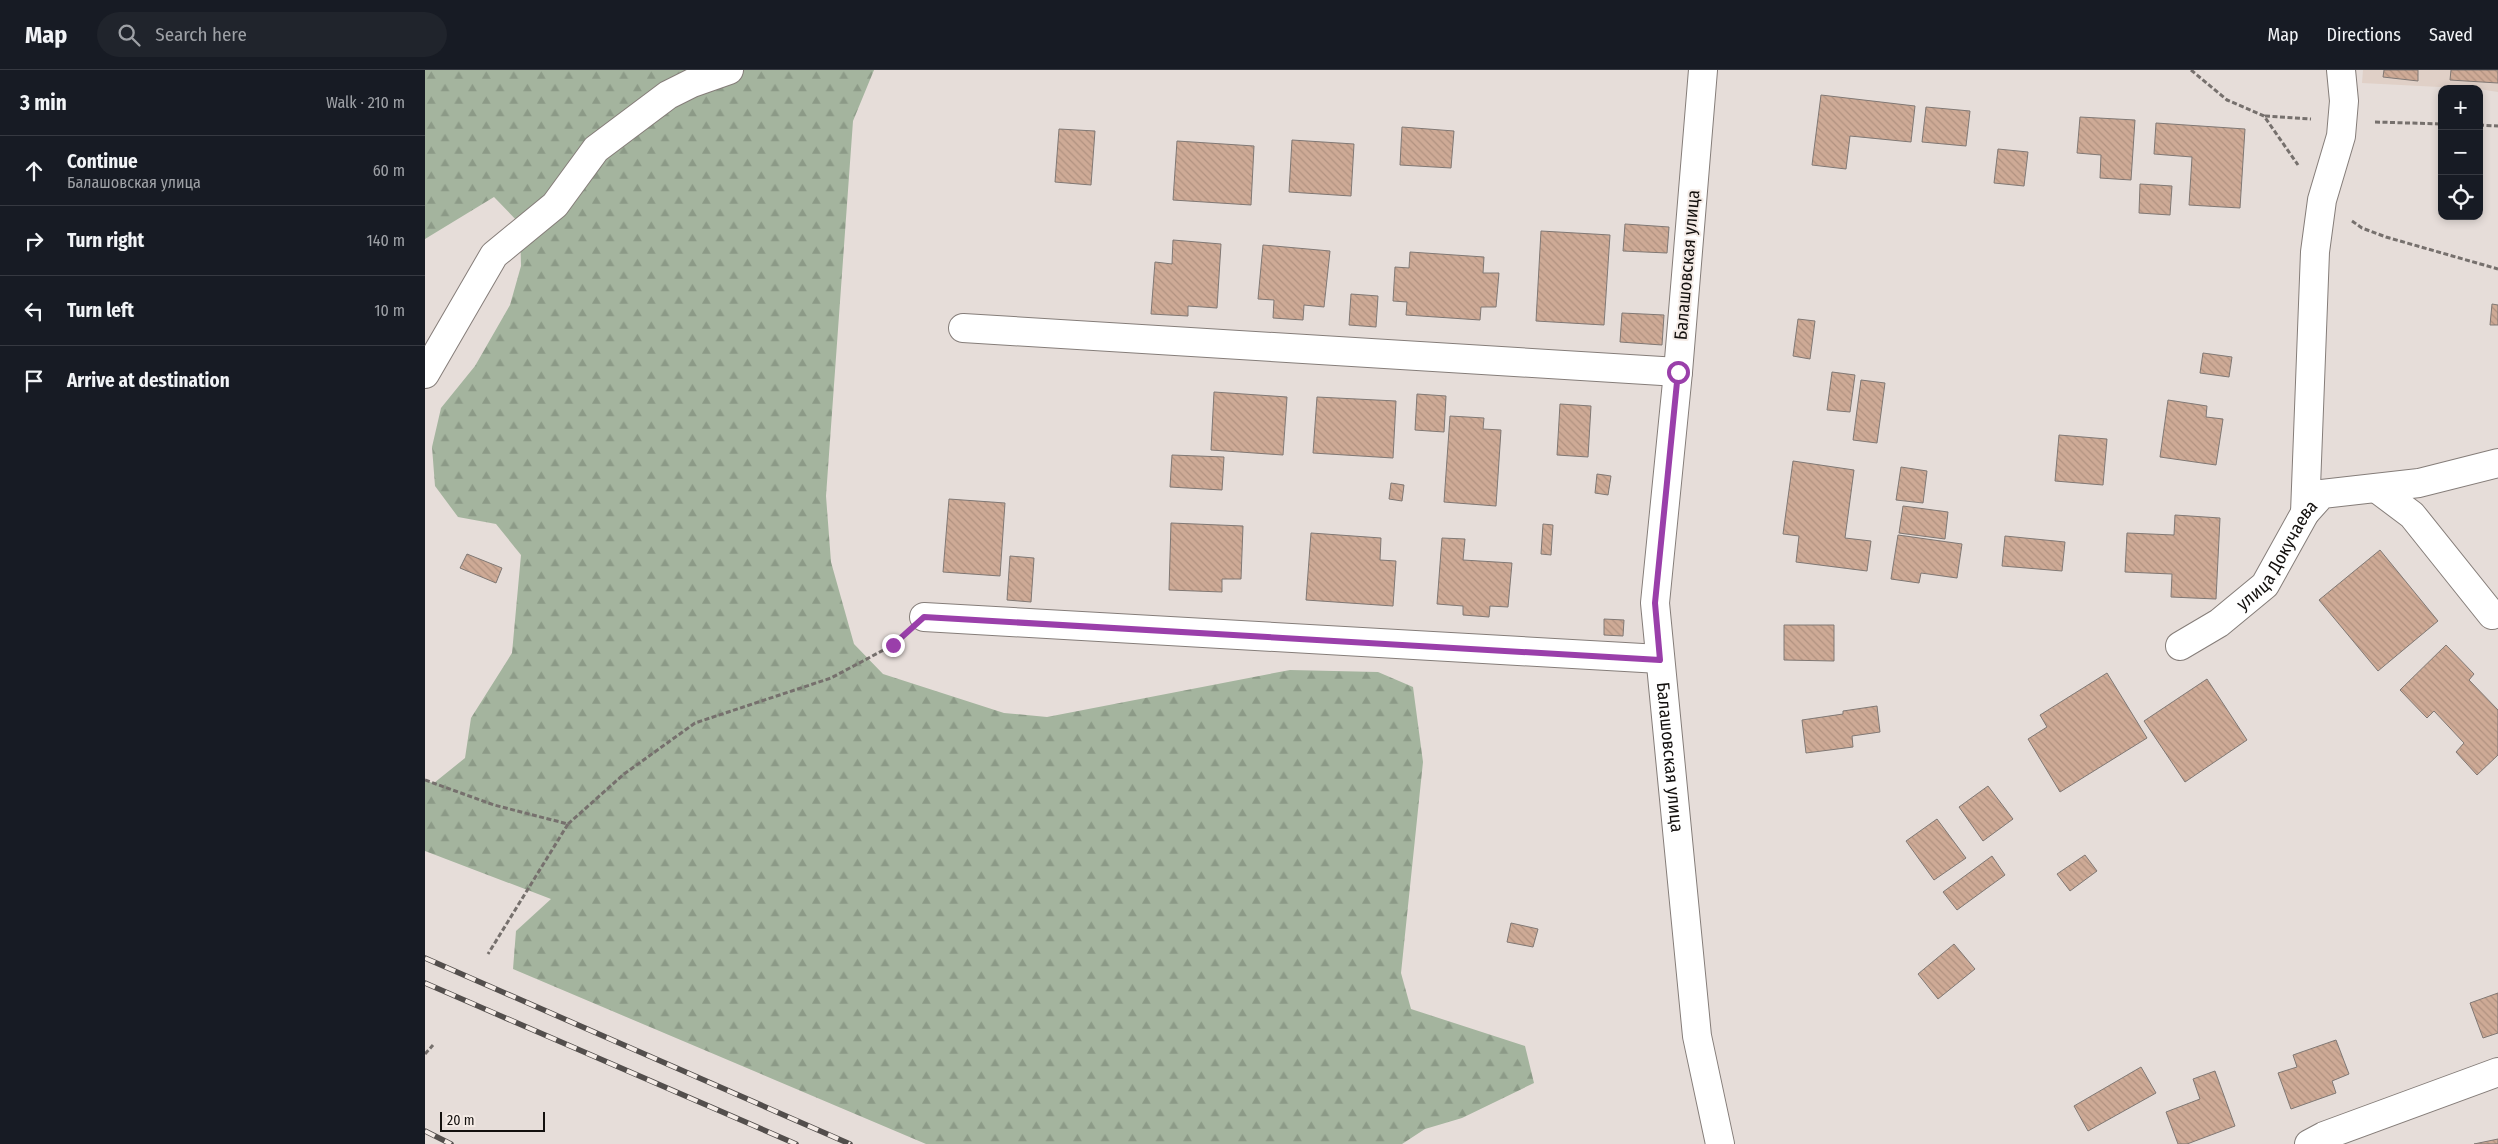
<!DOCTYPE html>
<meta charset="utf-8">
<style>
:root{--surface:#171b24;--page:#20242c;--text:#f1f3f6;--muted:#9ea1a6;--line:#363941}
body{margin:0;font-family:"Fira Sans Condensed",sans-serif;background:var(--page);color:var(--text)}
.controls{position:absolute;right:15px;top:15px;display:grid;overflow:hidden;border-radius:10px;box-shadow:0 2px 8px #0003}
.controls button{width:45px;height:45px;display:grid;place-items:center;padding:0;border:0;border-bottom:1px solid var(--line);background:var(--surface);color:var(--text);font:25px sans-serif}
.scale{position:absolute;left:15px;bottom:12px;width:105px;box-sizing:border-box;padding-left:5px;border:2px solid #13100e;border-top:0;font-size:14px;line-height:18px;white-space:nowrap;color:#13100e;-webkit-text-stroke:4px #f4ebe6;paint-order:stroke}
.stop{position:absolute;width:15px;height:15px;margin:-11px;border:4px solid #9a3faa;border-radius:50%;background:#fff}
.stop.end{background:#9a3faa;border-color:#fff;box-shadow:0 1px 5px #0008}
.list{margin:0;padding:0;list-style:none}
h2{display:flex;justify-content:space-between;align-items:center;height:65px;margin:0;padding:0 20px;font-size:21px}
h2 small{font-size:16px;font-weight:400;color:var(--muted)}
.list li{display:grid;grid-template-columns:32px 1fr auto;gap:15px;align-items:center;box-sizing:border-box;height:70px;padding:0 20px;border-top:1px solid var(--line)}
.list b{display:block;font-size:19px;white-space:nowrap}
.list p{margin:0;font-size:16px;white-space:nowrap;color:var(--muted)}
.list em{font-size:16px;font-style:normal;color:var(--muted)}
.icon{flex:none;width:28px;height:28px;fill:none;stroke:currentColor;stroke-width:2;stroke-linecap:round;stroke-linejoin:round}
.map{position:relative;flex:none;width:2073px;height:1074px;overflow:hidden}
header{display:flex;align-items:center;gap:30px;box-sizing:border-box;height:70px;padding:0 25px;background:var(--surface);border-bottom:1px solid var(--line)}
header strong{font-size:24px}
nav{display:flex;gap:28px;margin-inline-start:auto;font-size:18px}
.search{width:350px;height:45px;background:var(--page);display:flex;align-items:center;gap:12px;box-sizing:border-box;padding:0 18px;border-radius:28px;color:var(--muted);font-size:19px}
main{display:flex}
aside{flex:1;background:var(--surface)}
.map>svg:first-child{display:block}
</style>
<header>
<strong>Map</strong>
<div class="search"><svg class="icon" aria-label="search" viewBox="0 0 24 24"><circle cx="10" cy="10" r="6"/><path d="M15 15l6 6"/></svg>Search here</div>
<nav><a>Map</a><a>Directions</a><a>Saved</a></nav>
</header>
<main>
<aside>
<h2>3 min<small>Walk · 210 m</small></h2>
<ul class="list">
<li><svg class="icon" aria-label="ahead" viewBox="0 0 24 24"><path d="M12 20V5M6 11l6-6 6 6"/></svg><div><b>Continue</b><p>Балашовская улица</p></div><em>60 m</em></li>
<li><svg class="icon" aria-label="right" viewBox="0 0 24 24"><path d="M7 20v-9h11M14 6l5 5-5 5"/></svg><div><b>Turn right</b></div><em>140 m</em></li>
<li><svg class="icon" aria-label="left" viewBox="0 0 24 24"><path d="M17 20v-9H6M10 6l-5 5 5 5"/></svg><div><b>Turn left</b></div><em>10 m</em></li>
<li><svg class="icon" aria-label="arrive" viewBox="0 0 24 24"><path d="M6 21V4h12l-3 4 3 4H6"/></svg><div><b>Arrive at destination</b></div></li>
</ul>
</aside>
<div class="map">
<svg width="2073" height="1074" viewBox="0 0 2073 1074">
<defs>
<pattern id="forest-firs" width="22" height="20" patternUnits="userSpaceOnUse" patternTransform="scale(1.25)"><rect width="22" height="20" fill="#a4b49e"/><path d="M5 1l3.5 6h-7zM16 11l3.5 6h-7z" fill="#8c9a87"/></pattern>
<pattern id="building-back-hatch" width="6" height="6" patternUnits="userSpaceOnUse" patternTransform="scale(1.25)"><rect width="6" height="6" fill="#ceaa96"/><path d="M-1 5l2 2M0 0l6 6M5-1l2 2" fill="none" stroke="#b09180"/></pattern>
</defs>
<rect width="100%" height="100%" fill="#e6ddd9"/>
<!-- built -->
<polygon fill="#e0d0c7" points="1938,0 2073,0 2073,22 2054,19 1937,13"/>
<!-- forest -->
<polygon fill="url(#forest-firs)" points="0,0 449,0 428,51 401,426 406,492 429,574 458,604 579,643 622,647 865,600 953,602 988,617 998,692 976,903 986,939 1100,976 1109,1013 1037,1048 1000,1059 977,1074 501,1074 88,899 91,861 126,829 0,781 0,711 9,713 40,688 46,648 87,583 96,485 71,454 33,447 10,416 7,377 16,338 50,296 85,235 96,196 95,154 69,127 0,169"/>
<!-- building -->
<g fill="url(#building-back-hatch)" stroke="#807874">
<polygon points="1959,0 1993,0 1993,11 1958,7"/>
<polygon points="2026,0 2073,0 2073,13 2025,10"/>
<polygon points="1396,25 1490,36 1486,72 1425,66 1421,99 1387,95"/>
<polygon points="1501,37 1545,41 1541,76 1497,72"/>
<polygon points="1655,47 1710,50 1706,110 1675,108 1676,85 1652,83"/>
<polygon points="1731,53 1820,59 1815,138 1764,135 1767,87 1729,84"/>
<polygon points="977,57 1029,61 1026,98 975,95"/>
<polygon points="634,59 670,61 666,115 630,112"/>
<polygon points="867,70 929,74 926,126 864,122"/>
<polygon points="752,71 829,76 826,135 748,130"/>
<polygon points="1573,79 1603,82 1599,116 1569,113"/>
<polygon points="1715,114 1747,116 1745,145 1714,143"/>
<polygon points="1200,154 1244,157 1242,183 1198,181"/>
<polygon points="1116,161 1185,165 1179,255 1111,251"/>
<polygon points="748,170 796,174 792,238 763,236 763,246 726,244 730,192 747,194"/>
<polygon points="838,175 905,181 899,237 879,235 878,250 848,248 849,230 833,229"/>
<polygon points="985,182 1059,187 1058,203 1074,203 1071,237 1056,237 1055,250 981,245 982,232 968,231 970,197 984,198"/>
<polygon points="926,224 953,226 951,257 924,255"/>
<polygon points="2067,234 2073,235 2073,255 2065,255"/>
<polygon points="1197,243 1239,245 1237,275 1195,272"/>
<polygon points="1373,249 1390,251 1385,289 1368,286"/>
<polygon points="1778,283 1807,287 1804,307 1775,303"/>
<polygon points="1407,302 1430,305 1425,342 1402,340"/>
<polygon points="1436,310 1460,313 1452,373 1428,370"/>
<polygon points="789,322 862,327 858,385 786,380"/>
<polygon points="992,324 1021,326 1019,362 990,360"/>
<polygon points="892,327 971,331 968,388 888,383"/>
<polygon points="1743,330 1782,336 1781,347 1798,349 1791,395 1735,387"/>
<polygon points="1135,334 1166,336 1163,387 1132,385"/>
<polygon points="1025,346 1059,348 1058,359 1076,360 1071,436 1019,432"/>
<polygon points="1634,365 1682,369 1678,415 1630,411"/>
<polygon points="747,385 799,387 797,420 745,417"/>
<polygon points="1368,391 1429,400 1420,468 1446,471 1442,501 1371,492 1374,466 1358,464"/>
<polygon points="1476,397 1502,401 1498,433 1471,430"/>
<polygon points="1172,404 1186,406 1183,425 1170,423"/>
<polygon points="966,413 979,415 977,431 964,429"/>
<polygon points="524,429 580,433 575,506 518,502"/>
<polygon points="1478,436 1523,442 1520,469 1474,463"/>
<polygon points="1750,445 1795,448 1791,529 1746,527 1747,504 1700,502 1702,463 1749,465"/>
<polygon points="746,453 818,456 816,509 797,509 797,522 744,520"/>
<polygon points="1118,454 1128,455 1126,485 1116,484"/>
<polygon points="886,463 956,468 955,490 971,491 968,536 881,530"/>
<polygon points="1473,465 1537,474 1532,508 1496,503 1494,513 1466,509"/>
<polygon points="1580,466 1640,472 1637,501 1577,496"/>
<polygon points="1017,468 1040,469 1038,490 1087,493 1083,537 1065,536 1064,547 1038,545 1038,536 1012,534"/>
<polygon points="1955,480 2013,551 1953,601 1894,530"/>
<polygon points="42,484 77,498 71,513 35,498"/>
<polygon points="585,486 609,488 606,532 582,530"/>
<polygon points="1179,549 1199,550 1198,566 1179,565"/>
<polygon points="1359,555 1409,555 1409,591 1359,590"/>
<polygon points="2021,575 2049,604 2044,610 2073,640 2073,685 2052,705 2031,682 2039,673 2009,641 2002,648 1975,620"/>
<polygon points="1682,603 1722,668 1635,722 1603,669 1622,657 1615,645"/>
<polygon points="1782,609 1822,670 1760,712 1719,651"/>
<polygon points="1452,636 1455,662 1427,666 1428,677 1381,683 1377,650 1418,644 1418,641"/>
<polygon points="1563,716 1588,749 1558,771 1534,737"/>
<polygon points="1512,749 1541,788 1509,810 1481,771"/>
<polygon points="1660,785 1672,801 1645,821 1632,804"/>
<polygon points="1567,786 1580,805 1532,840 1518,822"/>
<polygon points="1086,853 1113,859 1108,877 1082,872"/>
<polygon points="1529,874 1550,899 1513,929 1493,904"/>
<polygon points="2073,923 2073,963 2058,968 2045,933"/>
<polygon points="1911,970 1924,1004 1907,1011 1911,1023 1866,1039 1853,1003 1872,997 1868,985"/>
<polygon points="1716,997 1731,1023 1663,1061 1649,1036"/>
<polygon points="1790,1001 1810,1056 1762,1074 1753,1074 1741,1042 1775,1029 1768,1009"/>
<polygon points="2073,1069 2073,1074 2049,1074"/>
</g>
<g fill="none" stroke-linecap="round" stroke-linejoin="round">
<!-- minor casing -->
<g stroke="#857d79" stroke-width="30">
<g id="minor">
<path id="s1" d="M1278,0L1253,302L1230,533L1272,966L1295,1074"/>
<polyline points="538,258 1253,302"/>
<polyline points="0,304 69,185 130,135 171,79 243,25 267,13 304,0"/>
<polyline points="1951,418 1987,445 2067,545"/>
<polyline points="1880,443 1890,182 1897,130 1916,66 1919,31 1916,0"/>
<polyline points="499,547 1235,589"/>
<path id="s2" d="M1755,576L1794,553L1840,515L1880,443L1897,424L1994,413L2073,393"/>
<polyline points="1884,1074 1899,1066 2073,1002"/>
</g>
</g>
<!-- path -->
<g stroke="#76706d" stroke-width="3" stroke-dasharray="5 2.5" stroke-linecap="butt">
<polyline points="1766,0 1802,30 1839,46 1873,95"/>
<polyline points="1840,46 1886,49"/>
<polyline points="1950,52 2017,54"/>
<polyline points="2054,55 2073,56"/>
<polyline points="1927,151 1937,158 1961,167 2073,199"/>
<polyline points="0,710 69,735 143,754 63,884"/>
<polyline points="143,754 199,704 270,653 406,608 468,575 476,568"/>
<polyline points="0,984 8,975"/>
</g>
<!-- minor -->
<use href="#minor" stroke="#fff" stroke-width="28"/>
<!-- rail casing -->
<g stroke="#534e4c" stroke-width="5.5">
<g id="rail">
<polyline points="0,888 425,1074"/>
<polyline points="0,913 371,1074"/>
<polyline points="0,1061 26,1074"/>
</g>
</g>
<!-- rail -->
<use href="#rail" stroke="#f4ebe6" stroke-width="4" stroke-dasharray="11" stroke-linecap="butt"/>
</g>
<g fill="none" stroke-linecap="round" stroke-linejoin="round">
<!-- route -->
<polyline stroke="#9a3faa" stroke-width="6" points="468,575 499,547 1235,590 1230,533 1253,302"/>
</g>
<g text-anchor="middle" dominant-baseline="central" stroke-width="4" stroke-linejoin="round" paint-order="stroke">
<!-- street labels -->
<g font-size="18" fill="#13100e" stroke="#f4ebe6">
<text transform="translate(1262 195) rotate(-85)">Балашовская улица</text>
<text stroke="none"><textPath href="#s2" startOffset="136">улица Докучаева</textPath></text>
<text stroke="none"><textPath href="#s1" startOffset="690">Балашовская улица</textPath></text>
</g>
</g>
</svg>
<div class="controls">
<button>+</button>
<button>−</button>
<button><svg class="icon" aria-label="locate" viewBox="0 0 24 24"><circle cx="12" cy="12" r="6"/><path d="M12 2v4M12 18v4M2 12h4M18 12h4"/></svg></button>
</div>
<div class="scale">20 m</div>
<div class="stop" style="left:1253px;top:302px"></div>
<div class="stop end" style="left:468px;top:575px"></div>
</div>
</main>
